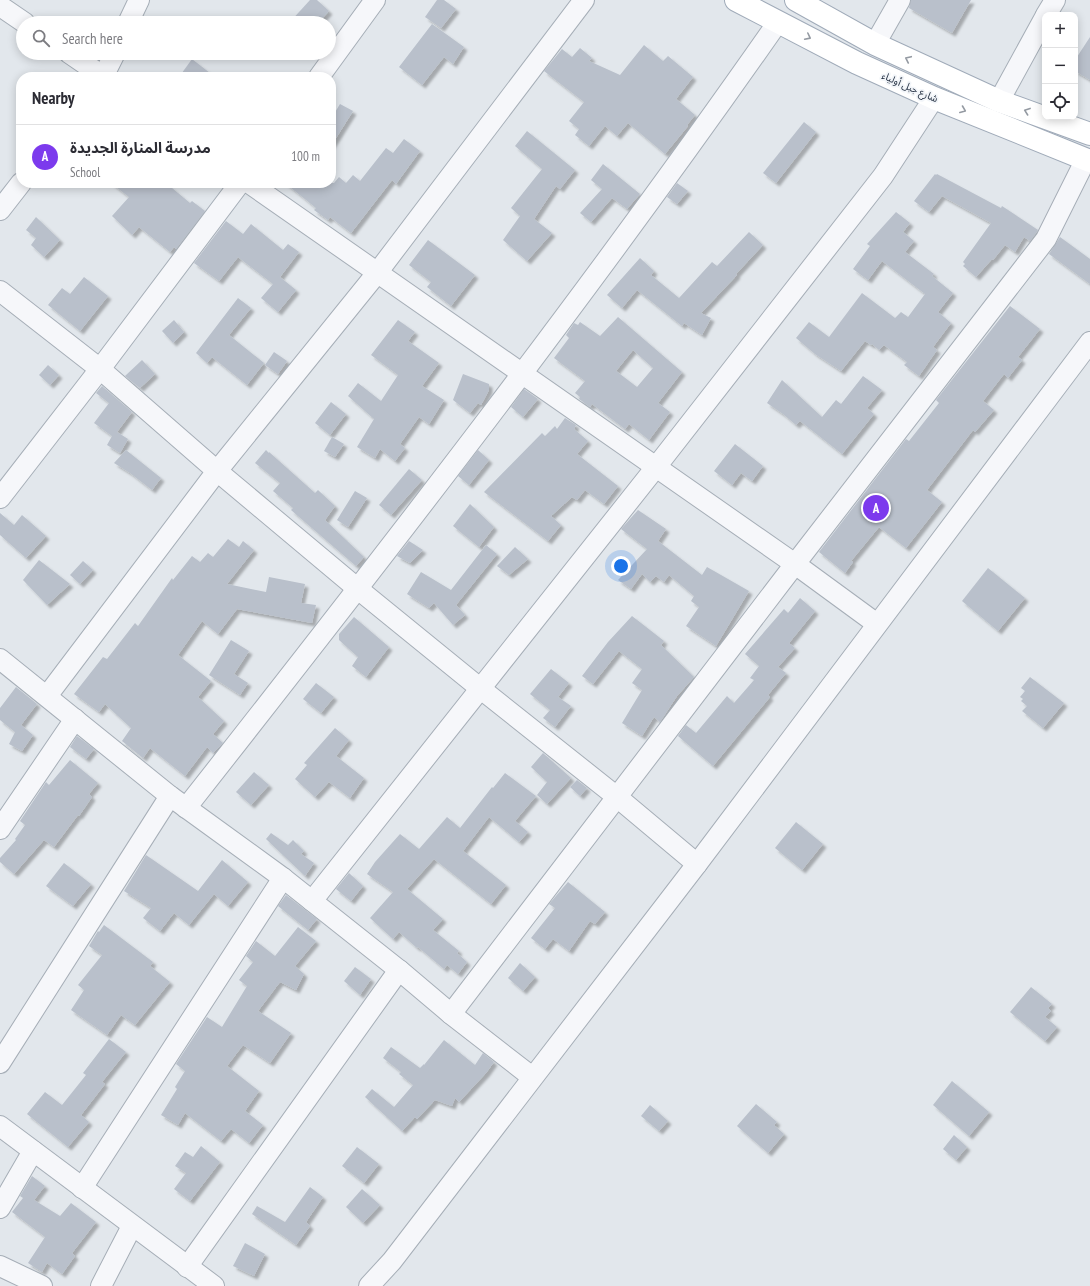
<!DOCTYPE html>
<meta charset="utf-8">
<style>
:root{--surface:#fff;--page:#f7f7f7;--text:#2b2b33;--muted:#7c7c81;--line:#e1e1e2;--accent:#7c3aed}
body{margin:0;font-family:"PT Sans Narrow","Noto Sans Arabic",sans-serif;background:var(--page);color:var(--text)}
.controls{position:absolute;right:12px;top:12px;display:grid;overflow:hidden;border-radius:8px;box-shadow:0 2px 10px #0003}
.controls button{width:36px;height:36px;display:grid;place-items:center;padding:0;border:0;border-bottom:1px solid var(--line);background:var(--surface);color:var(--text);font:20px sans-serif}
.you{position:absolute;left:621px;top:566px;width:14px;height:14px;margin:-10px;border:3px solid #fff;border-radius:50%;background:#1a73e8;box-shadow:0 0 0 6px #1a73e833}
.badge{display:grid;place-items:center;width:26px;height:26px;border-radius:50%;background:var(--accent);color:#fff;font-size:13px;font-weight:700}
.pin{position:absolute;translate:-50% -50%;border:2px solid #fff;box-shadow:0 1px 4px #0006}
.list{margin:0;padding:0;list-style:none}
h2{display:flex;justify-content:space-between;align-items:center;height:52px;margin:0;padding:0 16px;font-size:17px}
h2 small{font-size:13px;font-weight:400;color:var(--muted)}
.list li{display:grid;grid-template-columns:26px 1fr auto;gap:12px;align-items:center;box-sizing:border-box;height:64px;padding:0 16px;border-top:1px solid var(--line)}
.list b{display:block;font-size:15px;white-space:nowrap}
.list p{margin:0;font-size:13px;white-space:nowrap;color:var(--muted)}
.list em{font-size:13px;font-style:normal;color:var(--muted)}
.icon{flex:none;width:22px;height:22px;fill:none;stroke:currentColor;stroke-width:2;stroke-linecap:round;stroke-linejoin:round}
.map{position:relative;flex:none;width:1090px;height:1286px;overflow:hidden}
.search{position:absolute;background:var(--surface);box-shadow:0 2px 10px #0003;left:16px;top:16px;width:320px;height:44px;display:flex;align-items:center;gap:10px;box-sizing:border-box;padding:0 14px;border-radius:22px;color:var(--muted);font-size:15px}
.panel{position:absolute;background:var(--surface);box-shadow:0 2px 10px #0003;left:16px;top:72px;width:320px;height:116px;border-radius:16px}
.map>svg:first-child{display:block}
</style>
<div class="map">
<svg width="1090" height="1286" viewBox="0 0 1090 1286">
<defs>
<filter id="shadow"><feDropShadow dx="3.5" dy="3.5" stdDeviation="1" flood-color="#0004"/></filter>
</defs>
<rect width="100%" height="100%" fill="#e2e7ec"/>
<!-- building -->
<g fill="#b9c0cb" fill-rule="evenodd" filter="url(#shadow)">
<polygon points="310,0 317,0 329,11 318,23 289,23"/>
<polygon points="437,0 444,0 456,9 441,28 425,17"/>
<polygon points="911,0 971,0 952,33 909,8"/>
<polygon points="432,24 464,47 453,64 444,57 422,85 399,67"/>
<polygon points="1090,37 1090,80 1075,71 1075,60"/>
<polygon points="644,45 663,61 668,56 693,77 676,99 695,115 687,125 688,126 665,154 628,123 617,136 605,126 589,146 575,135 579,129 569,121 584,102 544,71 562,49 572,57 580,48 592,58 589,61 620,75"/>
<polygon points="192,59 215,77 179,77"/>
<polygon points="340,104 353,111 331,146 331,119"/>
<polygon points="804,122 816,132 776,183 763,173"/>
<polygon points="527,131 575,170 560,189 556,186 534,219 552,233 527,261 503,240 520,216 511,208 542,169 515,146"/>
<polygon points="404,139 420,151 396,184 392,180 351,233 330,217 328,220 314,210 316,208 285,183 334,183 339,177 346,183 353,175 360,181 386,148 393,153"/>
<polygon points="603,164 640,194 627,209 612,198 591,222 580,213 602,189 591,180"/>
<polygon points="935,174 936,175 937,174 1001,208 1002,206 1038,230 1036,233 1030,241 1024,237 1015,252 1005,245 993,260 992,259 976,277 963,266 965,264 963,262 991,223 942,196 929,212 914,201"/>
<polygon points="111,183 166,183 190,203 192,201 205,211 176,249 174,247 170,252 139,227 132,235 112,216 129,197"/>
<polygon points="677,183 688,191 677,204 667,197"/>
<polygon points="896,212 910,223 903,232 914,241 905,252 934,274 932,276 953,293 938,312 951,323 933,347 937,350 919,376 904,365 907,362 884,345 879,350 872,344 871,345 865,341 841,371 815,354 796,338 809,322 829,337 862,293 895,318 901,312 908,317 925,294 882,261 868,280 853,269 870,246 867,244"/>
<polygon points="36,217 60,240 44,257 31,245 36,238 26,230"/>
<polygon points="226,221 243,234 251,224 283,250 288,244 299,252 280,277 296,290 278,312 261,298 273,284 238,257 219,281 194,263"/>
<polygon points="749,232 763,245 736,274 737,275 701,313 711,318 702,335 684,323 682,326 637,290 622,308 607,295 640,258 654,271 651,275 679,298 712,262 717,266"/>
<polygon points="1060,237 1090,259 1090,284 1049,254"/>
<polygon points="428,240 475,275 451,306 427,287 431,282 409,265"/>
<polygon points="84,277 108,296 80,331 48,305 62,288 70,294"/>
<polygon points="238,298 251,308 229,335 264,363 247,385 212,357 207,363 196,353"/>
<polygon points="1010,306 1040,329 1018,357 1022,360 1008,378 1004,374 983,401 994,410 975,432 973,430 927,490 942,502 906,548 879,527 851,561 853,562 845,573 819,552 906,439 909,441 939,403 936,400"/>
<path d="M618,317L682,372L658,403L670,412L649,440L629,424L625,429L592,404L590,407L579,399L580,397L575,393L585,381L554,358L569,338L566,335L574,323L578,325L580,322L600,336ZM633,350L653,368L637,387L616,371Z"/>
<polygon points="174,320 184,332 173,343 162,331"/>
<polygon points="398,320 415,332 408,341 439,363 422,386 444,400 429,424 419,417 400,444 405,448 395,461 380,449 375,458 357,447 374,419 348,396 358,383 381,401 398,375 371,355"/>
<polygon points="274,352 287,361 278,374 265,365"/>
<polygon points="142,360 155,374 140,388 125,376"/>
<polygon points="48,365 59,375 50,385 39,375"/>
<polygon points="463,374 489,384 489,390 481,405 478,403 470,413 453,400"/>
<polygon points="863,376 882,390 867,408 874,414 842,454 800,421 796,425 783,414 767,403 782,380 822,417 836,400 841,404"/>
<polygon points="102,386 132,412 117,432 128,439 120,453 107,445 112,436 94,423 109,403 96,393"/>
<polygon points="524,389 538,399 523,417 511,407"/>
<polygon points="331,402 346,414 330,435 315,423"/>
<polygon points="565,418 576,425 574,429 588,441 577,454 618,486 604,504 585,490 577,500 572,497 551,516 561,525 548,541 484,492 542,433 545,436 555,426 557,429"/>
<polygon points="332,437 344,444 335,457 324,451"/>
<polygon points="735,444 763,466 752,481 741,473 732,485 714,471"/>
<polygon points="126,450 161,478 152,490 130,473 114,463"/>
<polygon points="266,450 269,453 269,452 315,493 318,490 335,506 325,520 364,557 356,566 291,510 293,508 273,491 280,483 255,463"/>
<polygon points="478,450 489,460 469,485 458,476"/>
<polygon points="409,469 422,480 391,515 379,505"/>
<polygon points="355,491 367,498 348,527 337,520"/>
<polygon points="470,504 494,527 479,547 453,526"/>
<polygon points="638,510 666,529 658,541 702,575 707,567 749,591 716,646 686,626 699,607 691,601 694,596 669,575 664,582 656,576 650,582 642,574 631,589 618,580 647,549 621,529"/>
<polygon points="0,513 14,525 22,515 46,536 26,558 0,535"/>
<polygon points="228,539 239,547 243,541 254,550 227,584 266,592 269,577 305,584 301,603 316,605 312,623 237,609 218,634 202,621 178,655 211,681 198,697 224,721 213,734 223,743 213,753 207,747 185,776 150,748 143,758 122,741 131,728 105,704 99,712 74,694 103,657 107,659 135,623 138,626 172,578 173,580 192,556 200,562 208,553 213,557"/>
<polygon points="409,541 423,550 410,563 397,556"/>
<polygon points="486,545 497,554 456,605 465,615 453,625 434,603 429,608 407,594 421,572 451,590"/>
<polygon points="515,547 528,559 509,575 497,566"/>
<polygon points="39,560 70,584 47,605 23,580"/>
<polygon points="83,561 93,570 80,584 70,575"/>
<polygon points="988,568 1025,598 998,631 962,601"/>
<polygon points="800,598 815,611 789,643 795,648 778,667 786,673 768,695 770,697 713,766 678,736 686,725 696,733 727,696 734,703 754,680 750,678 759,666 745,654 784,609 788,613"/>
<polygon points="632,616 664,641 661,645 694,677 677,696 660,722 654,717 642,736 622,723 642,690 632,683 642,669 619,651 593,684 582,676 608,642"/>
<polygon points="354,617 389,647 366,677 352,666 358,657 339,640 339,634"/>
<polygon points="231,640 249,651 234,674 248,683 240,695 209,675"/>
<polygon points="551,669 569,683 558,697 571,706 555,727 543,718 550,710 530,694"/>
<polygon points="1030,677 1064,703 1043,728 1022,711 1027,706 1021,701 1023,699 1020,697 1025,691 1021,688"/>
<polygon points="316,683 334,697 321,713 303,699"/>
<polygon points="16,687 37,704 21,725 33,735 22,751 9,744 15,732 0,720 0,708"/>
<polygon points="335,728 349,740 336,756 364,778 350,798 329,782 315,797 295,779 307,765 304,763"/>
<polygon points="77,736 94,749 86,759 70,747"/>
<polygon points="543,753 571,778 547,804 537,795 547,782 531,767"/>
<polygon points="70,760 98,783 89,794 92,797 79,816 78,815 54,847 44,840 14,874 0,862 0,858 16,840 15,839 25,825 20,821 46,782 49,785"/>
<polygon points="254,772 269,785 251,805 236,792"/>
<polygon points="505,773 536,796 515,821 528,832 519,842 489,817 463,851 506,885 491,904 434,859 407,889 443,919 433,930 459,951 457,953 467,962 458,974 447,965 444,969 418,947 417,948 399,932 393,939 370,918 393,892 367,874 375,862 400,834 419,849 447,817 460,828 492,787 493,788"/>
<polygon points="577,780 587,788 580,796 570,787"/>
<polygon points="796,822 823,844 802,870 775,848"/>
<polygon points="271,833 288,845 293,840 304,851 301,854 314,863 305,876 266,839"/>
<polygon points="146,855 198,891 222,860 248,882 228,906 214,894 189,925 174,913 160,931 143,918 151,908 124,891"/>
<polygon points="64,863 91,884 73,906 46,886"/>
<polygon points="349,873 363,886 351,901 336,889"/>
<polygon points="568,882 605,912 595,924 590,921 569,951 553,939 545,949 531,938 555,908 549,904"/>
<polygon points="286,895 317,919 308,930 278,906"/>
<polygon points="104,925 153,962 150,966 170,982 135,1025 121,1015 107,1035 71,1010 84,990 78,985 102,955 89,946 98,931 99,932"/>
<polygon points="298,927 316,941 295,966 304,974 296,990 280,982 258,1011 291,1033 270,1063 243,1045 227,1066 259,1091 245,1111 263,1125 249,1143 231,1129 221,1141 185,1113 178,1125 161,1115 177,1089 175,1087 185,1071 176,1064 207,1017 222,1027 247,986 239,980 253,962 246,956 256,941 275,956"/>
<polygon points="520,963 535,977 523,991 508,978"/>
<polygon points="355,967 371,979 360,995 344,981"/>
<polygon points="1031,987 1052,1004 1048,1008 1051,1011 1045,1017 1057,1027 1045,1041 1010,1012"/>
<polygon points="109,1039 126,1052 102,1082 105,1084 81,1115 89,1122 68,1147 27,1114 45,1092 62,1105 86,1075 83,1073"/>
<polygon points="444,1040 475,1065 483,1053 494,1062 486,1073 459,1102 455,1098 452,1106 435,1100 417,1119 415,1117 402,1131 365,1097 372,1089 394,1107 413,1085 399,1074 401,1072 383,1058 391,1047 420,1068 424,1064 424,1065"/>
<polygon points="952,1081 989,1112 969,1136 933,1105"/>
<polygon points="756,1104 777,1122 774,1125 784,1134 768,1153 737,1126"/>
<polygon points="650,1105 668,1121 659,1131 641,1116"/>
<polygon points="954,1135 967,1147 956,1160 943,1149"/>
<polygon points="201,1146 220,1162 190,1201 174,1189 186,1173 175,1166 185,1152 193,1157"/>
<polygon points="357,1147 379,1164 364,1183 342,1166"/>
<polygon points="32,1176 45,1186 34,1200 60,1216 71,1203 96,1222 72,1253 75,1256 62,1274 47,1263 42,1272 28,1263 45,1237 12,1212 23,1198 20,1196"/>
<polygon points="310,1187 323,1197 306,1222 310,1226 296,1245 252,1214 257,1206 285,1222"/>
<polygon points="362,1189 380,1205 363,1223 346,1207"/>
<polygon points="245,1243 265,1254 254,1276 233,1266"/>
</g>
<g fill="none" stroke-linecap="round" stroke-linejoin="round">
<!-- minor casing -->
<g stroke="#a6aeb7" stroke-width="22">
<g id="minor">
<polyline points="0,6 25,23"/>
<polyline points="1046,15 1055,0"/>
<polyline points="128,23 139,0"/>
<polyline points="875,44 900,0"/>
<polyline points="69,53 104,77"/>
<polyline points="103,77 115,53"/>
<polyline points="319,77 375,0"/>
<polyline points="999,101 1045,17"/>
<polyline points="249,183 795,564 877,624"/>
<polyline points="0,210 21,183"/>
<polyline points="0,291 100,369 217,471 358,589 481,689 617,797 697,864"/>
<polyline points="0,498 100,369 240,183"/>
<polyline points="0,659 170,796 283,878 399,970 451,1014 532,1077"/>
<polyline points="47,696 217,471 377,273 584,0"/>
<path d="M186,808C389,550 590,291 778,22"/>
<polyline points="0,829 75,719"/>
<polyline points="312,901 656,467 883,176 934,98"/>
<polyline points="451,1014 795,564 1046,239 1086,159"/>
<polyline points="0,1063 170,796"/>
<polyline points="0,1126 214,1286"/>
<polyline points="82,1188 283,878"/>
<polyline points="0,1208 33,1151"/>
<polyline points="0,1266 42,1286"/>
<polyline points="187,1267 399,970"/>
<polyline points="101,1286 132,1226"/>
<polyline points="369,1286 392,1261 697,864 1090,342"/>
</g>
</g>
<!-- major casing -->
<g stroke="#a0abb9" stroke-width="24">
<g id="major">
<polyline points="736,0 857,63 934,98 1090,161"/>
<polyline points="796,0 875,44 999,101 1090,134"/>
</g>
</g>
<!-- minor -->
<use href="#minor" stroke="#f6f7fa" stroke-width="20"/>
<!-- major -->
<use href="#major" stroke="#fff" stroke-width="22"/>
</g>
<!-- one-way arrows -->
<defs><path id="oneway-chevron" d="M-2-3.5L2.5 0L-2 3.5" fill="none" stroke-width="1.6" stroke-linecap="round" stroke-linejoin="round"/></defs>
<g stroke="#949aa2">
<use href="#oneway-chevron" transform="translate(808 37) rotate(27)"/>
<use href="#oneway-chevron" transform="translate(908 59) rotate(-155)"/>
<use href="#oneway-chevron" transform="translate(963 110) rotate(22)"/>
<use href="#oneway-chevron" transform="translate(1027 111) rotate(-160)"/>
</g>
<g text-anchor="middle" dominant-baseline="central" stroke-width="3.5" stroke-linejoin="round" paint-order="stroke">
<!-- street labels -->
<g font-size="10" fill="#283446" stroke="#f2f5f9">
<text transform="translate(910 87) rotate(24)">شارع جبل أولياء</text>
</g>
</g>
</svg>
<div class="controls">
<button>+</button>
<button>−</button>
<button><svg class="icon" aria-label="locate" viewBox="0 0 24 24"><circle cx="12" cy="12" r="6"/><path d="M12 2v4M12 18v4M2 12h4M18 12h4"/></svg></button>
</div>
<div class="you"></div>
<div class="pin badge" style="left:876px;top:508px">A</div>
<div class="search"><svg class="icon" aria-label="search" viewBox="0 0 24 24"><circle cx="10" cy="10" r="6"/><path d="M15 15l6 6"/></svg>Search here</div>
<section class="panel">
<h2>Nearby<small></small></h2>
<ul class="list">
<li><span class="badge">A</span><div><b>مدرسة المنارة الجديدة</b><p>School</p></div><em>100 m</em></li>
</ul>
</section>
</div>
